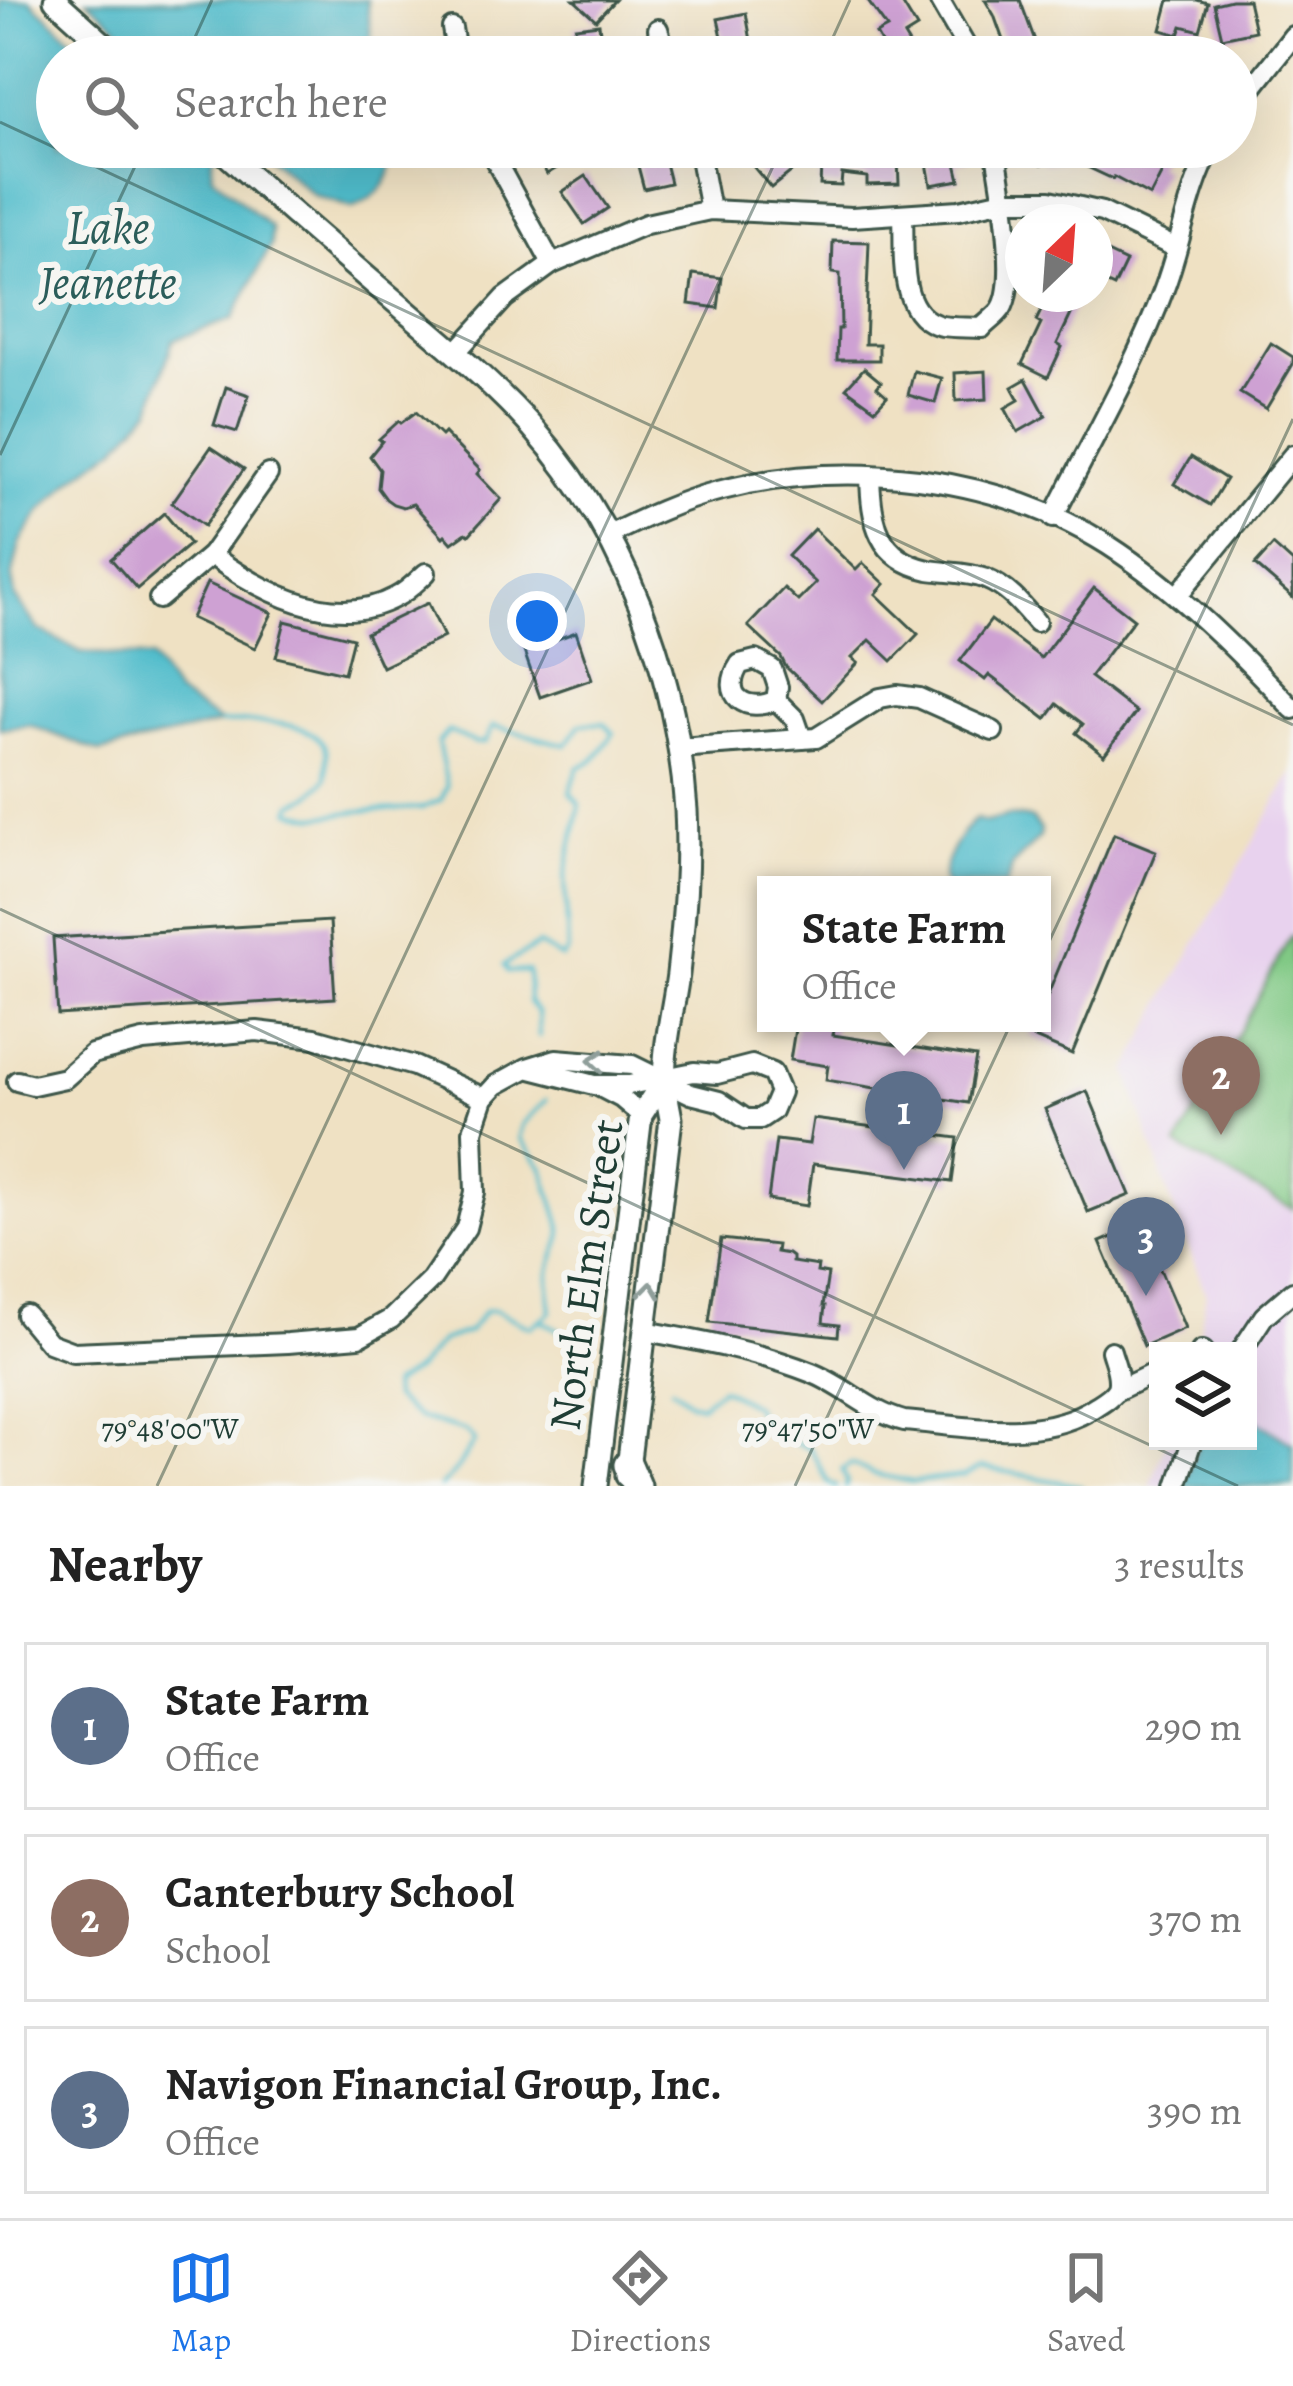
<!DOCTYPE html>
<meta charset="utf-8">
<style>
:root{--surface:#fff;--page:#f6f6f6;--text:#222;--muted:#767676;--line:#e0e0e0;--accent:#1a73e8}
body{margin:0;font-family:Alegreya,serif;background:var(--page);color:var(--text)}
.controls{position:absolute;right:36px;bottom:36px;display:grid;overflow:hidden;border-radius:0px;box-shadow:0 12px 48px #0002}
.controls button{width:108px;height:108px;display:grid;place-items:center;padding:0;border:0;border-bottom:3px solid var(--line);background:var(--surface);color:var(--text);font:60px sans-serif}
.compass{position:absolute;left:1005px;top:204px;width:108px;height:108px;border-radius:50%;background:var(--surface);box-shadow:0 12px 48px #0002;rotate:25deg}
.you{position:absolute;left:537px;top:621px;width:42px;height:42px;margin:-30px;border:9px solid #fff;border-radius:50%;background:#1a73e8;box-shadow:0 0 0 18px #1a73e833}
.badge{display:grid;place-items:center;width:78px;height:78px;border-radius:50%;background:var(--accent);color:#fff;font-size:39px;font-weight:700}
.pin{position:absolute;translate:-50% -99px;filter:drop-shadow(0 3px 6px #0008)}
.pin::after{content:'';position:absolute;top:63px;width:42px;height:36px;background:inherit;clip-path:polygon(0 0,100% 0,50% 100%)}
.popup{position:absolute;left:757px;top:876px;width:294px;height:156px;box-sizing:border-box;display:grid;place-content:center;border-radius:0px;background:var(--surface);filter:drop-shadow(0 3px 9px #0005);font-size:39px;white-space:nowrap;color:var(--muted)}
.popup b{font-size:45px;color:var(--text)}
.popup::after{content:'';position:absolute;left:50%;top:100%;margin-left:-24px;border:24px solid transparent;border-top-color:var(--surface)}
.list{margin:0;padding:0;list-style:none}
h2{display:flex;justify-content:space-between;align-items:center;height:156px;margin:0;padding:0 48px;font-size:51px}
h2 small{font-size:39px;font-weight:400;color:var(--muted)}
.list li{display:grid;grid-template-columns:78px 1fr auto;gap:36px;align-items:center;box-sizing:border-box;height:168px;margin:0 24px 24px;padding:0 24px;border:3px solid var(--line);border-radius:0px}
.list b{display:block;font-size:45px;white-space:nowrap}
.list p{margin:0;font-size:39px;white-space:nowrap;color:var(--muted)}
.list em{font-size:39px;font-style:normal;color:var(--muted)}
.icon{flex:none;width:66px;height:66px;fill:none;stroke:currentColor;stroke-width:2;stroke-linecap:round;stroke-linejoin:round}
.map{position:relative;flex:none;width:1293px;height:1486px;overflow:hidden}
.search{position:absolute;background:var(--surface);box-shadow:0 12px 48px #0002;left:36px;right:36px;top:36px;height:132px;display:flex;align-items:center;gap:30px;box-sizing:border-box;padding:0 42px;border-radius:66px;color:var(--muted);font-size:45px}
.sheet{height:732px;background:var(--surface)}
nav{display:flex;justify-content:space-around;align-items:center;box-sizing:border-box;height:168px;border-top:3px solid var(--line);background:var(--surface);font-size:33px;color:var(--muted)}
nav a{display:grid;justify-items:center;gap:6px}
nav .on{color:var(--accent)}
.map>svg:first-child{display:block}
</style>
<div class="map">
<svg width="1293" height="1486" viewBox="0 0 1293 1486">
<rect width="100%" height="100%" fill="#f6f6f2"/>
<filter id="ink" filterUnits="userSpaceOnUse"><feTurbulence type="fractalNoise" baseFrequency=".00833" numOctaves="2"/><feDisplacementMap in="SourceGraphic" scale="24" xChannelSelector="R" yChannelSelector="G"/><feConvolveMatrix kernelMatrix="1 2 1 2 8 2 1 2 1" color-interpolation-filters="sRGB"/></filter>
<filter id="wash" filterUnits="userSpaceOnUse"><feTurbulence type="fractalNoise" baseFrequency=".004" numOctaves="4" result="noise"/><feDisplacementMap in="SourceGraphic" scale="48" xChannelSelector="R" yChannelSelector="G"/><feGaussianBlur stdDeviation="2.7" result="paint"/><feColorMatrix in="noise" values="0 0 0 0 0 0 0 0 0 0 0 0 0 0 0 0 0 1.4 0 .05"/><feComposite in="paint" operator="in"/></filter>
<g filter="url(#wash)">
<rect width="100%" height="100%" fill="#efe1c3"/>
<!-- built -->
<polygon fill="#e8d2ee" points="1293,771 1293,1486 1150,1486 1167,1441 1248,1441 1248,1351 1197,1351 1206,1294 1170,1199 1127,1071 1168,992"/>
<!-- green -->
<polygon fill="#81c985" stroke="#50835c" stroke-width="3" points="1291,936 1293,937 1293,1209 1177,1146"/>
<!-- water -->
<g fill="#50bccb" stroke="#387c80" stroke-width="3">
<polygon points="0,0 30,0 92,57 57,57 57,147 222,147 212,158 212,175 271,228 271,245 233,319 173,340 151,409 118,446 72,480 41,511 20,543 12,578 15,597 38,629 81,652 151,658 176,694 222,723 100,752 30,725 0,729"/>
<polygon points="87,0 367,0 373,57 152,57"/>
<path d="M258,147H393C395,179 381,196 352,208L313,195Z"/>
<path d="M1010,816L1032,819L1041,830L1040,837L1013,865L1006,885H949L943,882C942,865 961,829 976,819L986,822Z"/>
<polygon points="1248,1415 1293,1444 1293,1486 1184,1486 1199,1441 1248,1441"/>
</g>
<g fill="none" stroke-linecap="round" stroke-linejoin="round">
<!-- stream -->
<g stroke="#50bccb" stroke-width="4.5">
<path d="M220,723C246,722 316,717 326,750C328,757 326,771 326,779L310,796L293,804L291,811L316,817L359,811L422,808L441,800L447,786L438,743L448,731L476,743L485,742L493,726L566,745L581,724L604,723L614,733L594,760L578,768L570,793L580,805L565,877L568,950L562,958L538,945L504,965L508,972L528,971L529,1002L538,1013L539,1036"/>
<polyline points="541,1320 568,1335"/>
<polyline points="672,1388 690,1402 701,1405 721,1388 753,1405 768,1434 810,1448 828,1482 836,1486"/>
<path d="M440,1486C458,1473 462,1458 475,1441L465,1431L419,1418L393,1398L392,1385L417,1369L441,1341L468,1332L485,1311L495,1310L530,1327L551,1312C549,1294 547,1277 553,1260C557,1248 562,1242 562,1230L543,1168L520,1138L522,1125L546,1100"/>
<polyline points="845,1486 847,1482 842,1470 851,1464 874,1474 913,1482 964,1476 981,1467 1081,1486"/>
</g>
</g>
<g id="blocks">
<!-- building -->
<g fill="#cea1d3">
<polygon points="574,0 615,0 596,20"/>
<polygon points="867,0 900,0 917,28 904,36 912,49 899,57 889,57 876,34 887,28"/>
<polygon points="985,0 1020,0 1041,57 1009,57 994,15"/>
<polygon points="1169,0 1197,0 1208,3 1200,31 1182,26 1179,35 1161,30"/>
<polygon points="1231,0 1248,0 1255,31 1222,38 1214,4"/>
<polygon points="746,13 751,41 724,46 718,19"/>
<polygon points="599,24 603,57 578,57 575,27"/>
<polygon points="531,147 592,147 547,174"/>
<polygon points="633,147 661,147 670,183 644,189"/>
<polygon points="762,147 787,147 801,164 771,188 747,159"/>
<polygon points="949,147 965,147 968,161 956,163 960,180 931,185 925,152"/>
<polygon points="1038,147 1065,147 1067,159 1042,164"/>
<polygon points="1091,147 1111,147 1134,158 1140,147 1148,147 1162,154 1156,165 1164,169 1150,196 1114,177 1113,179 1083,165"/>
<polygon points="822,149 855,151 854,160 898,158 899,184 867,185 867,177 842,174 841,186 820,185"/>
<polygon points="586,176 608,208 584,224 562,192"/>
<polygon points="833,241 869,242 865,344 879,344 879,360 837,360 838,329 841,329 840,274 832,273"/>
<polygon points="1095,247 1126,262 1114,287 1095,278"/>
<polygon points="693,274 722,278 718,308 689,304"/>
<polygon points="1049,294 1076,304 1057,344 1062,347 1048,377 1022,364 1041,324 1036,321"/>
<polygon points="1271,343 1293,357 1293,364 1266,409 1240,393"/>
<polygon points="864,368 881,382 877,387 887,396 875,409 846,388"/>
<polygon points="914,371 942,378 935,403 908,395"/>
<polygon points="986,371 987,399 956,401 955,373"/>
<polygon points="1026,379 1046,416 1018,432 1005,408 1019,400 1012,387"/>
<polygon points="226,387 249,395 237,432 214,425"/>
<polygon points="416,412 441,436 444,433 480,470 477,474 501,499 469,535 466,533 452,543 445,535 443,537 413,504 403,507 393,504 386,499 378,488 380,470 370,456 382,441 379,439 399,421 401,423"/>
<polygon points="211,447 244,469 204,526 172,503"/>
<polygon points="1191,457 1226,479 1210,505 1174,484"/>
<polygon points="164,513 190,544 137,589 111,559"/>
<polygon points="814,529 856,570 863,563 885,584 876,594 918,634 892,661 870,640 852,658 858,663 822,701 786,667 781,657 748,626 784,588 798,601 816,583 788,556"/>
<polygon points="1273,545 1293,563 1293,598 1255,565"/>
<polygon points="207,583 272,613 255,648 191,618"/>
<polygon points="1094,588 1134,619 1090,677 1136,712 1104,755 1076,733 1083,724 1057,704 1046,719 989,675 985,680 960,661 991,620 1041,658"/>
<polygon points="428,603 444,637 382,667 366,633"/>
<polygon points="285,621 353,638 344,673 276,657"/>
<polygon points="576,632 592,679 540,697 521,643 549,633 552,641"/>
<polygon points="1114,834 1156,851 1072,1054 1030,1036 1036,1023 1042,1023 1042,1009"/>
<polygon points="330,921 335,998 58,1015 53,938"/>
<polygon points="796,1023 835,1023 833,1035 976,1057 968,1103 826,1080 828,1066 790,1060"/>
<polygon points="1087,1091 1130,1195 1088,1212 1045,1109"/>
<polygon points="813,1119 958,1138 952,1182 813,1164 807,1206 768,1200 776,1140 809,1144"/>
<polygon points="1141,1225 1185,1328 1144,1346 1100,1242"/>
<polygon points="721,1239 777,1245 776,1252 788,1254 792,1257 792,1262 818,1266 817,1272 828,1274 823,1306 825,1306 823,1323 839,1325 838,1336 709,1322"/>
</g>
</g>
</g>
<g filter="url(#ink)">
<use href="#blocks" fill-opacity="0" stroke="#3e5649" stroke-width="3"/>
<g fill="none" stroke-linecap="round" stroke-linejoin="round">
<!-- minor casing -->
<g stroke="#3e5649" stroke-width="24">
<g id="minor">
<polyline points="939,0 972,57"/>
<polyline points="452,28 457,57"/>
<polyline points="658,29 667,57"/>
<polyline points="1236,109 1293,36"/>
<polyline points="488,147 552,264"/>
<polyline points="698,147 710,210"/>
<path d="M903,216C905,251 896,317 942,326C955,328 969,327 982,328C987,322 998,315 1002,308C1019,278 1001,182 995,147"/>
<polyline points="455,353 505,298 552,264 646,224 710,210 852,217 959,210 1004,200 1050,200 1102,212 1176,248"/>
<path d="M870,475C871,521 877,559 929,570C948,573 968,572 986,579C1008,588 1021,604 1036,622"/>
<path d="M1053,518C1090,444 1136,365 1164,289C1182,242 1187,192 1212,147"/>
<path d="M607,536C643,518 679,501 718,491C844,458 996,474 1108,545C1178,590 1236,649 1293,709"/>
<path d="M211,555C262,592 334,631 396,597C407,592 417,581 426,573"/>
<polyline points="1177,596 1293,455"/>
<polyline points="159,599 211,555 268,474"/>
<path d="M776,700C747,714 719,696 740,664L756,660L772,669L778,687L776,700L795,719L802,739"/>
<polyline points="679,748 816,738 880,698 897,695 919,698 993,731"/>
<polyline points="17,1081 33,1085 65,1078 92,1054 143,1041 257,1031 315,1038 414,1066 484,1098"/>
<polyline points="598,1086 621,1098 641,1115"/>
<polyline points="26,1315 49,1343 73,1352 288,1343 359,1337 391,1319 431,1280 466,1228 475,1192 473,1131 484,1098 496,1085 527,1068 556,1059 632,1065 691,1094 719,1101 746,1119 760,1119 772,1111 780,1092 772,1073 752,1065 717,1074 694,1072 629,1085 594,1085 527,1068"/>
<path d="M645,1331C700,1341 759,1352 812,1373C845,1386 869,1412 904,1421C966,1426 1042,1443 1096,1406C1104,1401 1113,1396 1117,1388C1121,1376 1114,1362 1111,1351"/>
<polyline points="1201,1351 1203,1351"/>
<polyline points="1241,1351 1264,1316 1293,1291"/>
<polyline points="1116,1391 1158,1371"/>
<polyline points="1177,1486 1192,1441"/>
</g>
</g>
<!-- major casing -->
<g stroke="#3e5649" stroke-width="27">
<g id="major">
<polyline points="55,0 118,57"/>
<path d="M218,147C277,200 337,252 397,303C443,343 491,381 532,427C624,530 677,673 686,810C689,865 684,920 678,974C674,1006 662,1053 665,1083C666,1095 669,1107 671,1119L627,1476"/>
<polyline points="596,1486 641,1115 664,1080"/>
</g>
</g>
<!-- highway casing -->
<g stroke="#3e5649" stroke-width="33">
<polyline id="highway" points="628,1465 637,1486"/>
</g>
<!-- minor -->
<use href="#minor" stroke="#fff" stroke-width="18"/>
<!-- major -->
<use href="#major" stroke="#fff" stroke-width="21"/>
<!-- highway -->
<use href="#highway" stroke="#fff" stroke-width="27"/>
</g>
<!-- one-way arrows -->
<defs><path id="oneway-chevron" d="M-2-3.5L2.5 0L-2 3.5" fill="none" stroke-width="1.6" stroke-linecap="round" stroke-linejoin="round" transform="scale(3)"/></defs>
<g stroke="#8f9e9a">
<use href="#oneway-chevron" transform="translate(596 1061) rotate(-175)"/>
<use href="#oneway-chevron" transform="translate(650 1290) rotate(-83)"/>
</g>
</g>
<!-- ticks -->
<path fill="none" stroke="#1f3d34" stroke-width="3" stroke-opacity="0.45" d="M186,57L212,0M824,57L850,0M0,122L1293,725M0,455L144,147M0,909L1238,1486M157,1486L782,147M795,1486L1293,419"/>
<g text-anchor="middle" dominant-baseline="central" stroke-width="12" stroke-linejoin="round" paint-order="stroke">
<!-- street labels -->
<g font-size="45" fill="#1f3d34" stroke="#f6f6f2">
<text transform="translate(586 1275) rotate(-82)">North Elm Street</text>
</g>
<!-- water labels -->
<g font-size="48" font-style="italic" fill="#2b5d5a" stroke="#f6f6f2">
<text x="108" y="227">Lake<tspan x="108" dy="55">Jeanette</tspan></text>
</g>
</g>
<g font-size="30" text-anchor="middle" fill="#1f3d34" stroke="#f6f6f2" stroke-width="12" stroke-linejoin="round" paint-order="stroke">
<text x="170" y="1439">79°48'00"W</text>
<text x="808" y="1439">79°47'50"W</text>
</g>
</svg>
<div class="controls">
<button><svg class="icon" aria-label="layers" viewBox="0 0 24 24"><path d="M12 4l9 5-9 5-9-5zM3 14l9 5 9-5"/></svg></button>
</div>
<svg class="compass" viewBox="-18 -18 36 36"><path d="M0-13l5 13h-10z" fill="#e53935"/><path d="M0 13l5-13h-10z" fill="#767676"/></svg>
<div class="you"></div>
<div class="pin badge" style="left:904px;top:1170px;background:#5c6f8a">1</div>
<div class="popup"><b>State Farm</b>Office</div>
<div class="pin badge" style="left:1221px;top:1135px;background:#8d6e63">2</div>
<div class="pin badge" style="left:1146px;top:1296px;background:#5c6f8a">3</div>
<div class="search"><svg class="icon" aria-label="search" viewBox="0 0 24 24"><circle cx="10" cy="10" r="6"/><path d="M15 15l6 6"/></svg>Search here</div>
</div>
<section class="sheet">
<h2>Nearby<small>3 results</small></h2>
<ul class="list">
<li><span class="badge" style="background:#5c6f8a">1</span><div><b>State Farm</b><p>Office</p></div><em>290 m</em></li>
<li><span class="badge" style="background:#8d6e63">2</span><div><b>Canterbury School</b><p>School</p></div><em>370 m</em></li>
<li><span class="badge" style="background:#5c6f8a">3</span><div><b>Navigon Financial Group, Inc.</b><p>Office</p></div><em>390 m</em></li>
</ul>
</section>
<nav>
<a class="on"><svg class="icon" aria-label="map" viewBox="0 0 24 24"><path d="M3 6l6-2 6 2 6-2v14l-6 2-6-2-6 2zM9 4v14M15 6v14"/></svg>Map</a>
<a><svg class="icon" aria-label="directions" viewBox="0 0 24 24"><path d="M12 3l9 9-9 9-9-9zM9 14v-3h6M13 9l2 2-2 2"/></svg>Directions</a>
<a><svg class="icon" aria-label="saved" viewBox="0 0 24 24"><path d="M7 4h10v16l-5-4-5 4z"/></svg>Saved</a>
</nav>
